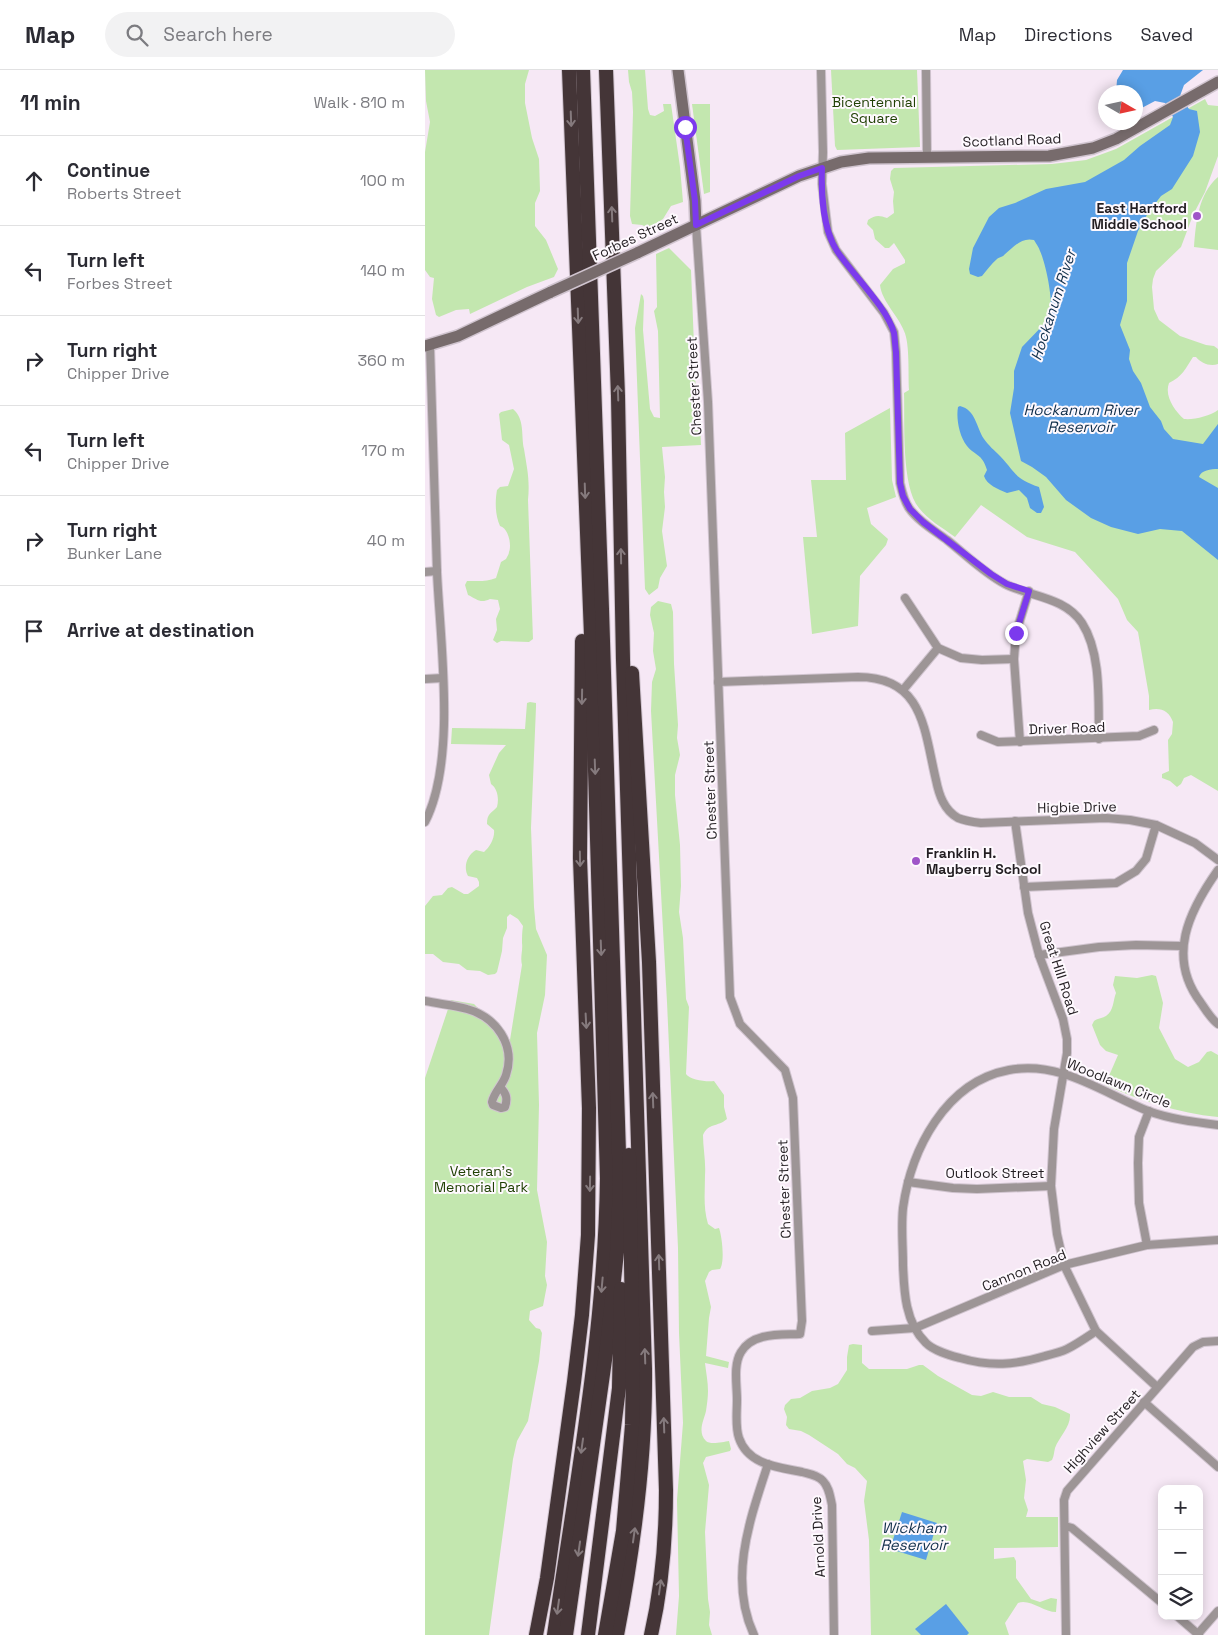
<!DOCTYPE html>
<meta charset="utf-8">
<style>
:root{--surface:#fff;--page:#f2f2f3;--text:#2b2b33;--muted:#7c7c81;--line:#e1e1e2}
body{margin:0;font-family:"Space Grotesk",sans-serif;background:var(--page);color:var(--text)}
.controls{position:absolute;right:15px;bottom:15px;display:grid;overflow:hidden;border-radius:10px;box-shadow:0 2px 12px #0003}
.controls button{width:45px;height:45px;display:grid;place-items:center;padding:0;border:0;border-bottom:1px solid var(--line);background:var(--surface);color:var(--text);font:25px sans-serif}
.compass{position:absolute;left:673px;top:15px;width:45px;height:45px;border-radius:50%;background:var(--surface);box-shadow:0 2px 12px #0003;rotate:99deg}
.stop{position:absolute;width:15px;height:15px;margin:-11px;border:4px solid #7c3aed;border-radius:50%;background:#fff}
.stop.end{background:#7c3aed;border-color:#fff;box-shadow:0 1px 5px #0008}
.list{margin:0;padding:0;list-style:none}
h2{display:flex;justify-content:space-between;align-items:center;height:65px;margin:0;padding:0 20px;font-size:21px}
h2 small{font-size:16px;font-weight:400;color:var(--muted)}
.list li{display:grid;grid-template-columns:32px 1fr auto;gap:15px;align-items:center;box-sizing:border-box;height:90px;padding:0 20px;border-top:1px solid var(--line)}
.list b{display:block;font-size:19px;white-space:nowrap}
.list p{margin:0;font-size:16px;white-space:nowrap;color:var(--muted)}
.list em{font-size:16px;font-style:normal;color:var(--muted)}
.icon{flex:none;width:28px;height:28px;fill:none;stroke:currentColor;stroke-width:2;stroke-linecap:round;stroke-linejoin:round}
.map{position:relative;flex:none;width:793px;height:1565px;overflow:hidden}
header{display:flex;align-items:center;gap:30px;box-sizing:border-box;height:70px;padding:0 25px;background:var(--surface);border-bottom:1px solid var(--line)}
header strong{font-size:24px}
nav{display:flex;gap:28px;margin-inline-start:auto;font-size:18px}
.search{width:350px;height:45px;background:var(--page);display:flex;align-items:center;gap:12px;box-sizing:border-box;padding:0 18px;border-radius:28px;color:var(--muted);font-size:19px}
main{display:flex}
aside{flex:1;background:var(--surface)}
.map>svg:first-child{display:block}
</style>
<header>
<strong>Map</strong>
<div class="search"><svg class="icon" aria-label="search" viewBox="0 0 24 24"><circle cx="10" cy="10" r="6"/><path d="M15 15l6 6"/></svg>Search here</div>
<nav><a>Map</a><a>Directions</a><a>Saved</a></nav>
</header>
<main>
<aside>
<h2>11 min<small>Walk · 810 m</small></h2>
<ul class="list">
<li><svg class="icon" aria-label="ahead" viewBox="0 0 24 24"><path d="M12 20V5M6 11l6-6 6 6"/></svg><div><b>Continue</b><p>Roberts Street</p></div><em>100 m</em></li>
<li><svg class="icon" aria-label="left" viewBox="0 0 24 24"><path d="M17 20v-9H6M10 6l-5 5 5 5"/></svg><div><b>Turn left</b><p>Forbes Street</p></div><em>140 m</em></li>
<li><svg class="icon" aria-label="right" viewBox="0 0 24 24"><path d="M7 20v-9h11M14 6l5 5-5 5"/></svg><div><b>Turn right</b><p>Chipper Drive</p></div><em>360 m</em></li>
<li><svg class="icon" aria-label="left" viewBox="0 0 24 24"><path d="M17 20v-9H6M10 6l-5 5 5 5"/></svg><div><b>Turn left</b><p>Chipper Drive</p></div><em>170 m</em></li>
<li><svg class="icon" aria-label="right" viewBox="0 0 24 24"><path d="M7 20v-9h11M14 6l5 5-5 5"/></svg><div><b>Turn right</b><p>Bunker Lane</p></div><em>40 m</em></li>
<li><svg class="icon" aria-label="arrive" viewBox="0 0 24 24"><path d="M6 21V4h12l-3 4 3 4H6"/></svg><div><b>Arrive at destination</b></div></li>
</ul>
</aside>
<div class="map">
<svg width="793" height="1565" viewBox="0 0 793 1565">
<rect width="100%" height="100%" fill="#f6e8f5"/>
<!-- green -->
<g fill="#c3e7af">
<polygon points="0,0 104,0 100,14 100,33 107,68 114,89 115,121 110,133 110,156 121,170 133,199 129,207 102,217 45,244 44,239 31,240 14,247 11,245 7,229 9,208 5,207 0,200 0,82 5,52 1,31"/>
<polygon points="203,0 220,0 223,39 225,45 230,46 239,41 238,34 246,34 255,97 258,132 246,136 238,149 223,158 217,155 207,154 205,146 208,42 207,22 204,12"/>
<polygon points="406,0 492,0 495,77 412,80 410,76"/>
<path d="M780,29L783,35L793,36V86L780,122L768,145L756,177L731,201L728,209L727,217L729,239L734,250L755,266L781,275L789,276L793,279V294C785,297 776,293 771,287H768C761,298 757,307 744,313C739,326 750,341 759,349C769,350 785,346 793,340V721L766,705L759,708L756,714L752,717L745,711L737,708V704L744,701L743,670L747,664L748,652C744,641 736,637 724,640V626L713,562L702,550L693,529L650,482L602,467L556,435L530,467C518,458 503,450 494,438C476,417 480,352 479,323L484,320C483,306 485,273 479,261C473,245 457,232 455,215L468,199L480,193V190L469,173L464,178H460L450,169L448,160L442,154L443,150C450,145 454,145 462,148L469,143L468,131L469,122L465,109L466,101L469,98L627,94L661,90L691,79Z"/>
<polygon points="267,34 285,34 285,122 279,124"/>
<path d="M793,107V180L769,177C771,153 773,124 793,107Z"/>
<polygon points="244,178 266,200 271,326 274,334 276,375 237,377 240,407 239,422 240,437 237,461 242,496 235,508 233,518 224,525 220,519 210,258 216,224 218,226 219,231 218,260 225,339 229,347 235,348 233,261 229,241 232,237 231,184"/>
<polygon points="465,338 467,410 471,427 442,438 446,454 463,469 461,475 435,506 433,556 387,564 378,467 392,467 386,410 421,410 420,363"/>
<path d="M88,339C100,349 96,365 99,379C102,398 105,410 103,430L108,569L104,572L76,571L72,573L68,570L72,560L71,549L75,539L73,530L65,529C55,534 52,529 43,525L40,515L42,511C53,511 62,512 71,508L76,492L81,489C82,487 84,484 84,482C87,474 83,458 75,456C70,445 70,431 72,420L75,417L83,416L89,399L84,375L77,370L74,344L76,342Z"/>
<path d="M233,531L246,534L248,542L249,594L253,655L252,668L255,685L250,705V725L255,775L256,816L254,842L258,868L261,929L264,937L261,1004C265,1010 281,1012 289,1011L299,1025V1037L302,1049C293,1057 283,1053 278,1065C278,1078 281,1092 280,1105C280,1122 278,1137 283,1154L290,1159L294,1158C297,1166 300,1192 295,1199L287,1200L284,1202L280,1211L286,1237L284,1248L281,1286L304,1292L303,1298L280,1293C281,1302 283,1312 283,1321C283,1327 282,1334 281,1341C279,1350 272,1362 281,1371C285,1375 298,1372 304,1371L306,1379L305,1381L281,1387L278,1393L284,1415L280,1462L283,1529L285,1542L284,1555L287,1565H251L254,1526L252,1430L258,1353L254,1263L253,1178L242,932L226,641L227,612L231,599L228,581L229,563L225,545L226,537Z"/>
<path d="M105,632L111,633V637L106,758L109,837L111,859L122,885L120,925L112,963L114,1035L112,1120L122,1172L120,1206L122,1215L118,1236L105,1241L104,1250L111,1258L115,1259L117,1263L114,1291L103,1351L92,1371L88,1389L64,1565H0V1008L26,930L49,934L85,970L97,895C95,887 98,881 97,873C97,867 97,862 98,856L93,849L85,844L82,847V858L78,868L77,881L72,902L70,904L63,905L55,901L42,900L34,894L18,892L8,884H0V836L8,826L17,825L23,818L27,817L39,824H43L54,816V812L52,808L43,806C38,797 42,785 51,780L59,782C65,777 70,768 69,760L62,754C62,743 66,744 72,737C74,729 73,719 66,714L64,705L74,683L81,675L26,674L27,658L100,659L102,633Z"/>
<path d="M727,905L731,906L738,933L734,958L750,989L763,997L774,992L782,982L786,981L793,985V1047C752,1043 717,1031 680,1015L693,985L681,981L675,975L667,955L669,951C673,948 678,948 681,946C689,941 688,930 691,923L688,915L690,906L712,908Z"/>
<path d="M428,1274L437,1275V1293L444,1299H482L494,1295H498L513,1306L547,1325L556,1326L568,1322L584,1327H606L617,1334L630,1337L645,1344C646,1357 634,1367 630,1378C629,1382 629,1386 627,1390L623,1392L602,1389L598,1391L601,1410L599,1428L603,1440L601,1447H633V1477L569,1478V1489L589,1487L591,1491V1508L606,1529L615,1532L626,1528L632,1529L631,1542C619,1542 604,1528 593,1533L580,1553L584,1565H446L444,1470L439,1431L442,1411L430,1398L422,1394L413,1384L384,1365L376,1361L364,1359L361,1355L362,1347L359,1339L360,1335L366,1329L375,1328L387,1321L405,1318L413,1314L422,1300V1287L424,1275Z"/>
</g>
<!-- water -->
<g fill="#599fe5">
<path d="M698,0H778L759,15L755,26L764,39L772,41L775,62L768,86L747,119L736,126L723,143L713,161L702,193V231L695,255L705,280L704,289L708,301L716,313L725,337L736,351L739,359L748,369L778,374L793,354V399C786,399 776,400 774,407L793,418V490L757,461L735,459L713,464L686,457L666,448L641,430L621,407L607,397L596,391L585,343L589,318V301L597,277L624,249C630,236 621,194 615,181C614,177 611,174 609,170C596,167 589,177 579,185C579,186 573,188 572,189C566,194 562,200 557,206L553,207L545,204L544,199L548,178L564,147L574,138L590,133L621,119L660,112L699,90L715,76L745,55L748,47L740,33L730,31L711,41L710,22H691L692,10Z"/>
<path d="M535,336C551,340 551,357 559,369C564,376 569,380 575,386C592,404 589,408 614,417L619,437L616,443H612L605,438L602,428L594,420L582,423C573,419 562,415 559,406L562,400C557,383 550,386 542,376C534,366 531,348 533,337Z"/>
<polygon points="477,1442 512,1453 501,1490 465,1479"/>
<polygon points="521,1534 544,1563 542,1565 496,1565 490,1559"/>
</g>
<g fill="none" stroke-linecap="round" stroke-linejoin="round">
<!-- minor casing -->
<g stroke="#d0c4cf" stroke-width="10">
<g id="minor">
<path d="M396,0L398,82L397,114L403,162L411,180L459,243L469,262L471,282L475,413C477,422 479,431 484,438C493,451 510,461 522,470C541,485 559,503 580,514C606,527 640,527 657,553C677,584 673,633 674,669"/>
<polyline points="501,0 502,88"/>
<path d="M271,155L283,332L305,927L315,954L360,1000L368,1028L377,1251L375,1264C356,1265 328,1262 316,1282C308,1295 312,1315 312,1330C312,1342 310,1357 314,1368C323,1395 353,1397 377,1402C384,1404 393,1405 398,1411C404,1417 405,1426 407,1435L409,1565"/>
<polyline points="0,502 12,501"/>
<polyline points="480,528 513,578 536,588 557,590 589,589"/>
<polyline points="0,609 18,608"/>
<path d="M293,612L433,607C499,607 499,660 511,710C514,725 519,740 533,748C540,751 548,752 556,753L681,748L705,750L731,755L770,773L793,790"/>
<polyline points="478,620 513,578"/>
<polyline points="556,665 573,672 714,666 729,660"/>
<polyline points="595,672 589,589 591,563 604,521"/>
<polyline points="590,751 603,843 614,885 638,949 642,969 642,983 629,1059 626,1116 632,1164 639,1195 671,1261 732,1317"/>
<path d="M0,752C32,690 15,571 12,502C9,426 7,350 5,275"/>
<path d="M793,800C764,841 741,887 776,933C781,940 786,949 793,954"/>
<polyline points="599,817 691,813 711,801 721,789 731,755"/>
<polyline points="614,885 674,877 711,875 757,876"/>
<path d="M0,931C14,934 29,935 42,939C71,947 91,975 81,1005C78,1015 69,1022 67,1032L68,1035L76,1038L80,1037C83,1028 81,1023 75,1017"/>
<polyline points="483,1112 528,1118 552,1119 626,1116"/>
<polyline points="722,1175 714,1133 713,1093 714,1067 724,1041"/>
<polyline points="447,1261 490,1258 639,1195 722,1175 793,1170"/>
<path d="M671,1261C662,1267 652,1274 642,1279C636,1282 628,1284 620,1286C590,1295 566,1297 535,1288C524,1285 509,1281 501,1273C480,1253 479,1221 478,1195C478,1176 476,1157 478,1138C486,1080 520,1012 584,1000C635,990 678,1023 723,1041C745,1049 769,1052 793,1055"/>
<polyline points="719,1332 793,1397"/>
<polyline points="640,1456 647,1458 737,1533"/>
<polyline points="752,1546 774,1565"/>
<path d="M329,1565C303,1509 325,1449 343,1394"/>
<polyline points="641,1565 639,1430 642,1421 768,1277 778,1272 793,1271"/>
<polyline points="772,1565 793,1541"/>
</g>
</g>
<!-- secondary casing -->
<g stroke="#d0c4cf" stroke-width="14">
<g id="secondary">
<polyline points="253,0 270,131 271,155"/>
<polyline points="212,183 374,106 416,92 444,88 624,86 668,78 691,69 793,12"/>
<polyline points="0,276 33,266 126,222"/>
</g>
</g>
<!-- motorway casing -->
<g stroke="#d0c4cf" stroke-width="16">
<g id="motorway">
<path d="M181,0L193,326L198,590L220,1299C221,1389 209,1477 192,1565"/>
<path d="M207,603L224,892L241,1420C241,1469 237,1517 226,1565"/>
<polyline points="111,1565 122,1508 149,1312 157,1245 163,1165 164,1038 155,788 157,571"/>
<path d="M129,1565C151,1414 180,1261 182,1108L166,565L144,0"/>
<polyline points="141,1565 182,1276 192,1182 195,1116 177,539 158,0"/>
<polyline points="163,1565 194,1318 196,1219"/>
<polyline points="180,1565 198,1461 207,1355 208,1301 204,1085"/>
</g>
</g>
<!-- minor -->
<use href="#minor" stroke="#9d9596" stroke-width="8"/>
<!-- secondary -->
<use href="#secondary" stroke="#776b6c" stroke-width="11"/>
<!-- motorway -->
<use href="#motorway" stroke="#443537" stroke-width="14"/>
<!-- secondary-bridge casing -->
<g stroke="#d0c4cf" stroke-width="14" stroke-linecap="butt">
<polyline id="secondary-bridge" points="126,222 212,183"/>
</g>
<!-- secondary-bridge -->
<use href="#secondary-bridge" stroke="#776b6c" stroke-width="11"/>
</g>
<!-- one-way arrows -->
<defs><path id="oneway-shaft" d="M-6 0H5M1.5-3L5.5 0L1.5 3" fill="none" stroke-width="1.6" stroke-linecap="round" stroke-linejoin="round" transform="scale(1.25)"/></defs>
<g stroke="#857a7d">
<use href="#oneway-shaft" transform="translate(146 49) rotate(88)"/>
<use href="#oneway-shaft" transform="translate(187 144) rotate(-92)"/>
<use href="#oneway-shaft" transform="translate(153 246) rotate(88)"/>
<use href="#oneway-shaft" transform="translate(193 323) rotate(-92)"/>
<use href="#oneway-shaft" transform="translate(160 421) rotate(88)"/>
<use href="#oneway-shaft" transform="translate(196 486) rotate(-91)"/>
<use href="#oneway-shaft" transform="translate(157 627) rotate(91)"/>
<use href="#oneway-shaft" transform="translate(170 697) rotate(88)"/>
<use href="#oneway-shaft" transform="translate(155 789) rotate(89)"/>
<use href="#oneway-shaft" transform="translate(176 878) rotate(88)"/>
<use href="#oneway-shaft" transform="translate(161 951) rotate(87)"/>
<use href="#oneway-shaft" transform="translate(228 1030) rotate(-92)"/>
<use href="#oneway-shaft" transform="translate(165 1114) rotate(91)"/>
<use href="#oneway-shaft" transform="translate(234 1192) rotate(-92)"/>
<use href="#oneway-shaft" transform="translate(177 1215) rotate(95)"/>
<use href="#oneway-shaft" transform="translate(220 1286) rotate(-92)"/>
<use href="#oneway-shaft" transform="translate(239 1355) rotate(-92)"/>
<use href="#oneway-shaft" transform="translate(157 1376) rotate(98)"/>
<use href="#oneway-shaft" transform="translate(209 1465) rotate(-82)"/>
<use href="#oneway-shaft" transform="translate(154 1479) rotate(98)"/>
<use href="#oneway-shaft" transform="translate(235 1517) rotate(-82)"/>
<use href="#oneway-shaft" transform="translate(133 1537) rotate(98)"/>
</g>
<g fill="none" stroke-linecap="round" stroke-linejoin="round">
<!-- route -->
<path stroke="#7c3aed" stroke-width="6" d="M260,57L270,131L271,155L374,106L397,98C396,123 398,159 412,181C427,204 462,237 469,263C470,269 470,276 471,282L475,413L478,426L485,439L498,452L566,504L582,514L604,521L591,563"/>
</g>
<!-- markers -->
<g fill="#9f55c8" stroke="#fef9fe" stroke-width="2">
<circle cx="772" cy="146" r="5"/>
<circle cx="491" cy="791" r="5"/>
</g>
<g text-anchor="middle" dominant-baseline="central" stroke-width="4" stroke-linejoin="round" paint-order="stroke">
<!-- park labels -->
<g font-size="14" fill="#204004" stroke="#fef9fe">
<text x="449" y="32">Bicentennial<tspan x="449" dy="16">Square</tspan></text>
<text x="56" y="1101">Veteran's<tspan x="56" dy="16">Memorial Park</tspan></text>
</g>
<!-- street labels -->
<g font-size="14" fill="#231e22" stroke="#fef9fe">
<text transform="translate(587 70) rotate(-2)">Scotland Road</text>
<text transform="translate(210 167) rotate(-25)">Forbes Street</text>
<text transform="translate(269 316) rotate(-93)">Chester Street</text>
<text transform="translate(642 658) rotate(-2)">Driver Road</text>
<text transform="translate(285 720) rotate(-92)">Chester Street</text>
<text transform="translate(652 737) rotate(-1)">Higbie Drive</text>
<text transform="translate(634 898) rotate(72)">Great Hill Road</text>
<text transform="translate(694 1013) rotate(22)">Woodlawn Circle</text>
<text x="570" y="1103">Outlook Street</text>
<text transform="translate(359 1119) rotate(-92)">Chester Street</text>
<text transform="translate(599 1200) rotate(-22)">Cannon Road</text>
<text transform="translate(677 1361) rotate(-48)">Highview Street</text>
<text transform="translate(393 1467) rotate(-93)">Arnold Drive</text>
</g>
<!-- poi labels -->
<g font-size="14" font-weight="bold" fill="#231e22" stroke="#fef9fe" text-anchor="end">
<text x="762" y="138">East Hartford<tspan x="762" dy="16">Middle School</tspan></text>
<text x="501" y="783" text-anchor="start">Franklin H.<tspan x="501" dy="16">Mayberry School</tspan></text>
</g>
<!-- water labels -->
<g font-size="15" font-style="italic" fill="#112f4b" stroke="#fef9fe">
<text transform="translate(628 235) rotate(-72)">Hockanum River</text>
<text x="656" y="339">Hockanum River<tspan x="656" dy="17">Reservoir</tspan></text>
<text x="489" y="1457">Wickham<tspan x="489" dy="17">Reservoir</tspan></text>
</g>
</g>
</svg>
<div class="controls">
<button>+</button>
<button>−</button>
<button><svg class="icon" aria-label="layers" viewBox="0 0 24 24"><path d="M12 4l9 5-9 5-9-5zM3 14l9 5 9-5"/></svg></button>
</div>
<svg class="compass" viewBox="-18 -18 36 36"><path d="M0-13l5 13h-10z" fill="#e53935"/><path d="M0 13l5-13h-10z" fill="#7c7c81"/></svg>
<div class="stop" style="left:260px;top:57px"></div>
<div class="stop end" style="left:591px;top:563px"></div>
</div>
</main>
